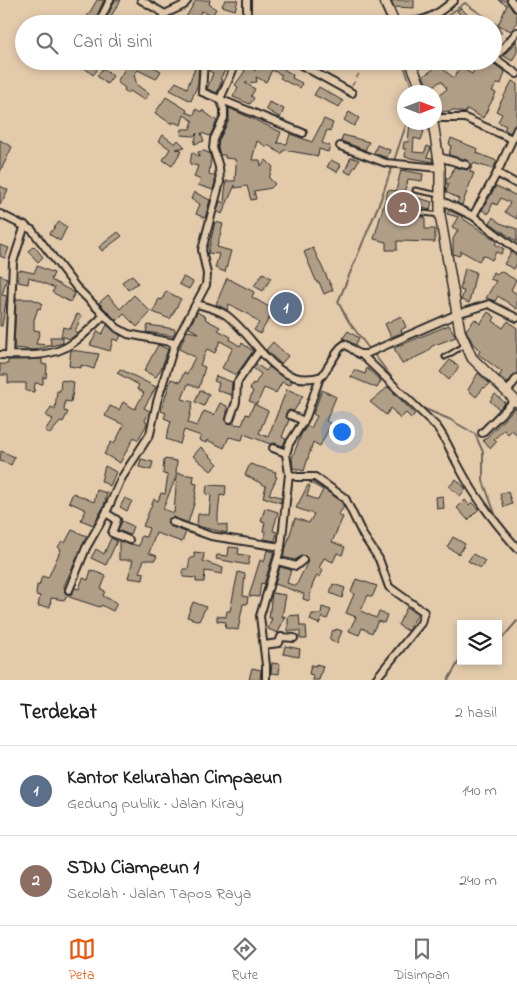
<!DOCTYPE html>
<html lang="id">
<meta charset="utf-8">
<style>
:root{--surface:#fff;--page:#f2f2f2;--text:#202124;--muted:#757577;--line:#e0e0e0;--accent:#ea580c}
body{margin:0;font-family:"Indie Flower",sans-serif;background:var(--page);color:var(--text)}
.controls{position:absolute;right:15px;bottom:15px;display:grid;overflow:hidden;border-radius:0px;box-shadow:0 2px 8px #0003}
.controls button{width:45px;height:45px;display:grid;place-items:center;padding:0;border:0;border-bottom:1px solid var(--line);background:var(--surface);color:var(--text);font:25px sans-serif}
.compass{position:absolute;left:397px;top:85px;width:45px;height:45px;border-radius:50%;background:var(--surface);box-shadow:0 2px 8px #0003;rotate:90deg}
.you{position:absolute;left:341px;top:431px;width:18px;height:18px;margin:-12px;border:4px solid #fff;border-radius:50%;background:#1a73e8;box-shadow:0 0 0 8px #1a73e833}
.badge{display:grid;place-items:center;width:32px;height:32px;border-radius:50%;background:var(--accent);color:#fff;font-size:16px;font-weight:700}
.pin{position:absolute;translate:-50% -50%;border:2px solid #fff;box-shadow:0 1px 5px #0006}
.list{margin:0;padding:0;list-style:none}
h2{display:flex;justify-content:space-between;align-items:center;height:65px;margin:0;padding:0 20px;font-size:21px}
h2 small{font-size:16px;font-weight:400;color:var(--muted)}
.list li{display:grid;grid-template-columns:32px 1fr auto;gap:15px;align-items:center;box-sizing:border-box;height:90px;padding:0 20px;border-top:1px solid var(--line)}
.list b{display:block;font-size:19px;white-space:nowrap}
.list p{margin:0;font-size:16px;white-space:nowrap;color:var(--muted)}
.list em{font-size:16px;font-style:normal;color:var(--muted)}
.icon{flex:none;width:28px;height:28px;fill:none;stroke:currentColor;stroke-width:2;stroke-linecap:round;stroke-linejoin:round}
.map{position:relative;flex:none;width:517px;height:680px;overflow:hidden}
.search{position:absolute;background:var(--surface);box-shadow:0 2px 8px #0003;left:15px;right:15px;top:15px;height:55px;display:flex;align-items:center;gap:12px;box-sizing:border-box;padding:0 18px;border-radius:28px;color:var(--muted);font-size:19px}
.sheet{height:245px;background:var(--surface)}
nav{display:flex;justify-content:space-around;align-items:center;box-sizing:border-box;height:70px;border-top:1px solid var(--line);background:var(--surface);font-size:14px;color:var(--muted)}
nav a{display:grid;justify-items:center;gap:2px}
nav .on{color:var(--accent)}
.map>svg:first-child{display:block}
</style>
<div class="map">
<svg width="517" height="680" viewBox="0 0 517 680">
<rect width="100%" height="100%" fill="#e3caab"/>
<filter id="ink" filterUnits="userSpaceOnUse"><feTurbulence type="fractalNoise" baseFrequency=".02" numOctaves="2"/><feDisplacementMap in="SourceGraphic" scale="10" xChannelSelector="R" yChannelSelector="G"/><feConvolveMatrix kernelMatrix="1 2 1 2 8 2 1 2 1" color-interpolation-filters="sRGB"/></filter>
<g filter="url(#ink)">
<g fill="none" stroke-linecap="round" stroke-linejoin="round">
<!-- stream -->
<g stroke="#6f665b" stroke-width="2">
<polyline points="378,0 389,24"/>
<polyline points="436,24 465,3 498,26 501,33"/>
<polyline points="402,61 414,92"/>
<polyline points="370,350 349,322 338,302 381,199 407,122"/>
<polyline points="373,353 399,387"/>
<polyline points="420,407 449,419 475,434 483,452 483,481 497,519"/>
<polyline points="498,639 504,636 517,621"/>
<polyline points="448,680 461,658"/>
</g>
</g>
<!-- building -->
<g fill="#b09e87" stroke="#2b2b2b" fill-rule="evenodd">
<polygon points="97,0 104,0 96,18 101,23 105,20 115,0 121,0 106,24 99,24 87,17"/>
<polygon points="196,0 210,0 209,4 216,9 212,16 202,11 193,22 186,17"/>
<polygon points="225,0 238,0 235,10 222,6"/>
<polygon points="391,0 414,0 414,8 394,7"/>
<polygon points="498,0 506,0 513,11 517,13 517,23 511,31 498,25 507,5"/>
<polygon points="461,8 472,19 468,24 461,24 464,19 457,11"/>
<polygon points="517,41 517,52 512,61 504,56"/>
<polygon points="76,61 94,61 91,64 97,70 93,75"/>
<polygon points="122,61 143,61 161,71 156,79 138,70 134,75 137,85 149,94 144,100 130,91 128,93 124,90 125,88 117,82 127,65"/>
<polygon points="214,61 245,61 255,71 261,61 268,61 274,65 276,61 280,64 279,66 293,75 292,78 302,83 300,88 289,83 280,78 282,75 272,70 266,82 256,77 257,82 245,83 255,89 251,96 254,98 250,104 233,97 238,87 235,85 245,71 236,63 230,62 220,79 222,80 217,93 207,89 213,73 209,71"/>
<polygon points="436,61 450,61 444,70 454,78 460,67 472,74 477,65 471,61 490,61 505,72 501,84 498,83 492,91 496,93 483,118 467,109 465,113 452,110 449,113 448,111 437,113 434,99 447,89 441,81 429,89 423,76 434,69"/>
<polygon points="196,66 199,67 198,84 191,101 170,90 176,82 187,88"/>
<polygon points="103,68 113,76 107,84 97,76"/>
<polygon points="512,81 517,84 517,122 510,133 504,129 506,126 498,122 502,114 496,111"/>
<polygon points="319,87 343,101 339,107 314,95"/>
<polygon points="166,97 187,110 186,112 194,115 196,109 201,112 202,110 217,121 210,136 201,133 204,141 194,144 197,133 194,136 181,135 182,129 190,129 193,121 184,115 181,125 173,122 172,124 155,113"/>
<polygon points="269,102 284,109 280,118 266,109"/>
<polygon points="229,108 281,132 277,143 287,144 290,134 312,142 324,119 333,123 330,131 327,130 322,143 330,146 328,152 319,149 318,156 284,150 281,154 268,145 267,147 257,141 252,160 260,160 261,166 266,160 273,167 269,178 275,184 271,188 254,191 256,199 251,200 247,186 235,188 235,185 222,214 217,211 220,201 224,203 226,181 235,181 236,166 235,159 225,158 225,155 220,155 218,148 219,140 229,120"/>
<polygon points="349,112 359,118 354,126 344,120"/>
<polygon points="410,122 418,122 417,129 424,131 421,140 414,138 413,152 424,153 427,146 431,148 427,157 432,158 433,162 405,157 406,149 403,149 404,142 408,142"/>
<polygon points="163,135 175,144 178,140 185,147 176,149 182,150 172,166 163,160 170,149 159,141"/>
<polygon points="343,135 369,142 365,150 341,141"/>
<polygon points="451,138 478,149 477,153 497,161 493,169 473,163 470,172 474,173 462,205 457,203 459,199 446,192 449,184 446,184 446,178 450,178 454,167 467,170 471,164 467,160 449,155 451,146 449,144"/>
<polygon points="0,140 12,147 0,172"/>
<polygon points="377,145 390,150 387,158 374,153"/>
<polygon points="204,151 209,153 211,158 209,174 215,176 215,182 213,190 198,185 201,180 194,177 198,166 190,164 192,152 199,157 198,152"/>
<polygon points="351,157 359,160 350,174 345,171"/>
<polygon points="331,160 341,165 337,172 327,167"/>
<polygon points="401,170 423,174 422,181 408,179 405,194 432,202 430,210 393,200 390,216 416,219 416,217 425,217 425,229 435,229 435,242 397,241 397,250 386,250 386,242 374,239 388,190 396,191"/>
<polygon points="0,186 8,190 0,205"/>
<polygon points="496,186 517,196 517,219 505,212 510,203 501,198 497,205 493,203 488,214 482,210"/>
<polygon points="194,192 210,200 205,218 196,214 200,204 191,199"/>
<polygon points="449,210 463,217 462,218 497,241 495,244 504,249 501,254 496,252 492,260 483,255 479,261 461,251 459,256 453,254 453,239 458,230 452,227 458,217 447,214"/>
<polygon points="493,217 500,223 517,229 517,242 490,223"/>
<polygon points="59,222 67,227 60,241 49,234"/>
<polygon points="215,222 223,224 217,247 231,251 225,272 215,268 219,254 208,253"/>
<polygon points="118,232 122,236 102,251 99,247"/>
<polygon points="0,245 9,248 5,258 0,256"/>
<polygon points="34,246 43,257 38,262 28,251"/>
<polygon points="313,248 333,290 324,294 319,282 317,283 304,252"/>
<polygon points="511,252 517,255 517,263 514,269 504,264"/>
<polygon points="37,266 54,273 51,280 75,293 70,302 52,292 55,288 29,277 28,284 18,282 20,270 34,273"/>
<polygon points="465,268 476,272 469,303 461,300 464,291 460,290"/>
<polygon points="500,271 516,280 511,290 517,294 517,309 498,296 495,301 486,298 496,281 490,279 493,272 497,274"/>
<polygon points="263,273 271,278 263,291 254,286"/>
<polygon points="0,275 7,278 2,295 7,296 2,326 0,326"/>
<polygon points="132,275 138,283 128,290 122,282"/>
<polygon points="183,277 193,282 189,289 179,284"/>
<polygon points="227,278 254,292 252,297 274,310 260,334 254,330 259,323 248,314 229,304 227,310 216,304"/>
<polygon points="166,291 181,299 170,319 153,312 159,299 162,300"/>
<polygon points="108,295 120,309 134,295 151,312 137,327 124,314 117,321 99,303"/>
<polygon points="16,299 32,299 42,303 40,309 38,308 34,320 34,330 40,331 36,344 51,345 50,337 63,337 63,343 34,350 14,348"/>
<polygon points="197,312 206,317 205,319 220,327 218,330 231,337 230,340 240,346 242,343 253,351 236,375 222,368 233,348 220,341 215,353 207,349 200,365 205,367 199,388 188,384 182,399 193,402 188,423 197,426 204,411 214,415 220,403 227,406 227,423 242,425 246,414 249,415 254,404 268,411 259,433 268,437 287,389 303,396 294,411 289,410 285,414 289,420 282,437 286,439 283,446 274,443 270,444 244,434 242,440 229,437 224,448 207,440 206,443 199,440 201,436 184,430 180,444 166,439 171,421 164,418 166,413 161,411 171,379 180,382 184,372 187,374 195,357 179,349 187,331 199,333 189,328"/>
<polygon points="488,312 495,317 493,321 503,328 508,321 517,328 517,373 507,383 499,376 502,372 478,354 480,351 473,344 466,330 475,319 480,324"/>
<polygon points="77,314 82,316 75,331 77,334 70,339 61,336 63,327 70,329"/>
<polygon points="401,316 406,327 401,330 402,333 391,337 385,324"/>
<polygon points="107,325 121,336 118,341 113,339 110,351 90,345 98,331 102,334"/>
<polygon points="148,325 175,329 175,333 173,336 146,332"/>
<polygon points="449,325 456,337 432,346 427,352 402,364 394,348"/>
<polygon points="348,331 359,338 355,345 343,338"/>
<polygon points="273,342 288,356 281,364 266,350"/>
<polygon points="158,345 168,349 162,367 156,377 144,371"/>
<polygon points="71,350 99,354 94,369 81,365 81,368 69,366"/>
<polygon points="42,359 42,364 47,365 46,378 43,377 43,384 35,383 34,392 26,391 26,383 8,383 8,375 0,375 0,364 8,364 8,360"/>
<polygon points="450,360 459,367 449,380 440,372"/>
<polygon points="256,364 266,371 269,367 292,381 290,385 282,382 276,393 264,388 257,404 249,401 253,391 250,389 253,383 255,384 261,374 253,368"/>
<polygon points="367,368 381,381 377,388 351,377 354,370 365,374"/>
<polygon points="120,369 156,387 144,408 150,411 145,420 147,424 138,440 134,437 120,463 104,454 111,442 114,444 124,425 105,416 110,406 119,410 123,402 135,409 144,393 137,389 139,385 117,373"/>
<polygon points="478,373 490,384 485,388 484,387 476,397 468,390"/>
<polygon points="216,376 232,382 231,395 217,390 219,383 214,381"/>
<polygon points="61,380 74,382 73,391 71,402 65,401 64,411 68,412 63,422 61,421 50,434 45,430 53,419 46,416 51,407 55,409 57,391 60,391"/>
<polygon points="388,387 415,414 411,418 406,413 400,419 391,408 386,415 370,402"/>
<polygon points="200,390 209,394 204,406 195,402"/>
<polygon points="322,390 336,397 326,421 331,424 320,446 313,442 304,471 293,468 292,458 301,435 307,426 311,428 317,416 313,414"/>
<polygon points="495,394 505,403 499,409 490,401"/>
<polygon points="515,408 517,408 517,436 512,430 508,434 504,430 494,439 497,441 491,448 483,441"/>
<polygon points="201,447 218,464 211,471 193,456"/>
<polygon points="1,451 15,457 11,465 0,461"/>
<polygon points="141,459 153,462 151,470 139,467"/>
<path d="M164,459L177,461L176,473L194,476L193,483L197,484L194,504L188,523L173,517L167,521L170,526L186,532L182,542L156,533L149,553L157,556L155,560H144L139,572L144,573L143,580L128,578L133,560H119V541L139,546L141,536L146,537L149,528L143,526L154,499L158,501L161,493L165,494L168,475L163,474ZM177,474L174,513L163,509Z"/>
<polygon points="250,464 276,472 275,476 277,477 269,494 281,497 281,503 263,497 266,486 245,475"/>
<polygon points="105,466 116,472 110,486 101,481"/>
<polygon points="456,479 466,489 460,496 449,487"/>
<polygon points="309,482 313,482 341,501 344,507 338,515 343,517 332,542 345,547 342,555 337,553 333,562 324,558 319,568 323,570 320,577 317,575 312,586 309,601 303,599 304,594 275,584 280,567 291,570 287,583 296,586 308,561 304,555 295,560 283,557 295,518 309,523 314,514 296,508 308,485 310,486 307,496 318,500 323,490"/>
<polygon points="207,485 226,486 225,496 220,495 218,515 218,524 227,525 227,533 197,526 198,514 209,515 211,495 206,494"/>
<polygon points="97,490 107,493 104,506 93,525 81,520 86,510 69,502 73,493 94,502"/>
<polygon points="508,492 512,504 504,507 500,494"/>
<polygon points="443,496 444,508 437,509 436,497"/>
<polygon points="125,498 132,501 127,511 120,507"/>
<polygon points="465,500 469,505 472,502 479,509 468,520 457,508"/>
<polygon points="265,508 278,512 273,531 277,532 275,541 264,539 266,532 263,531 265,522 261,521"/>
<polygon points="122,521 133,526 130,535 118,530"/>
<polygon points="72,530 87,536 64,586 65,593 70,595 75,588 79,589 83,578 88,580 91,570 106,576 101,589 105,591 103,596 117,603 113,611 101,605 100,607 66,596 65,600 51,598 50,607 38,606 40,596 36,595 37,585 39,586 42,576 48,578 61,549 58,547 62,541 65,543"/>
<polygon points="453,537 465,544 459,554 447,547"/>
<polygon points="111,538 117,541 106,565 91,558 96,549 104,554"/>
<polygon points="229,547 239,548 238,554 250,556 248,565 216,559 217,555 228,556"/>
<polygon points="267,550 274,552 264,584 261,583 259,597 249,596 260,560 264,562"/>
<polygon points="194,552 204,553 203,561 223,568 222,574 205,571 204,582 196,582 196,578 183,577 183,569 188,569 190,558 194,558"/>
<polygon points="473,554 485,561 481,568 468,561"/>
<polygon points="238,572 245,574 243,596 248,597 247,604 243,604 238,630 225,628 226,622 217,621 217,616 226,617 227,611 230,611"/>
<polygon points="356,579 377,586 372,597 368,595 361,611 376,618 379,612 387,615 384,623 378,621 372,633 362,628 359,635 349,631 356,617 346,613 354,594 351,592"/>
<polygon points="333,584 345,588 342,598 330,593"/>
<polygon points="272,593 286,595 282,617 285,616 278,633 268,629 272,618 269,618"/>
<polygon points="193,602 206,607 199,621 187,617"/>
<polygon points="322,607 331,610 327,619 322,617 319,624 310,620 312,614 321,614"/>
<polygon points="407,607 418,614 408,631 398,625"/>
<polygon points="299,615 300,626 306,626 307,639 300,639 300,631 288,631 288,616"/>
<polygon points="336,629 342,631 337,643 329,639 333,630 335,631"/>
<polygon points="285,646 300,649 299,657 283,654"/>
<polygon points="272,663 280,664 279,674 271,673"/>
<polygon points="316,664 323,666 319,680 312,680 313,675 309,674 311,665 316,666"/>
<polygon points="252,668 261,670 260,680 249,680"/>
</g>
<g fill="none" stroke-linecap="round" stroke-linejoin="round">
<!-- service casing -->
<g stroke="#2b2b2b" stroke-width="7">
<g id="service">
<polyline points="415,190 439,195"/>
<polyline points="402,210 439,215"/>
<polyline points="445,357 465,345"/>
</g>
</g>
<!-- minor casing -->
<g stroke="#2b2b2b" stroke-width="10">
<g id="minor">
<polyline points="141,0 165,14"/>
<polyline points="247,0 247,24"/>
<polyline points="511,0 517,8"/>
<polyline points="165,14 184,5 188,0"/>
<polyline points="101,18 110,0"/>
<path d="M394,22C419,24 435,18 454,0"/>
<polyline points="161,24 165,14"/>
<polyline points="493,57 517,74"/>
<polyline points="495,58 517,32"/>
<polyline points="204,61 202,92 303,133"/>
<polyline points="294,61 352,93"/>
<polyline points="434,118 465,118 512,139"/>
<polyline points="340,146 386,163 440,168"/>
<polyline points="439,157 466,165"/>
<polyline points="497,173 517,184"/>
<polyline points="440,200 473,216 517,250"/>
<polyline points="0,214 32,230 76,287 117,328 128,334 175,343"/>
<polyline points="473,216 497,173 517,129"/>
<path d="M197,304C207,307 217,309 226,315C257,337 275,391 322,376L340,348L345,344L359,354H366L457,314L489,304L517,318"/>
<path d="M0,355C55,356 64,356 103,316"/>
<polyline points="9,355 13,262 25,225"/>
<path d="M362,355L437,427C446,439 451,452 458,465C473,494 495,523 517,548"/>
<polyline points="507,392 517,378"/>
<polyline points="290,415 304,421"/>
<polyline points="230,419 236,402 237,383 259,351"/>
<polyline points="482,433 515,400"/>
<polyline points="273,448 286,453"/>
<polyline points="289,474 297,477 315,477 345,498 363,535 379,559 389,587 424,612 421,623 375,680"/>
<polyline points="106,513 117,520 112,533 129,540"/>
<polyline points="172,522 211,536 281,547"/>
<polyline points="278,561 296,566 303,560"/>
<polyline points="69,590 86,548 106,513 121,479 150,434 157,402 175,343 206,285 207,274 202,250 220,182 219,167 213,148 214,139 224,118 224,109 220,99 234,68"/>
<polyline points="264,645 279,643 281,637 294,638"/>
<polyline points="266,680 266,665 260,616 281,547 289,474 286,454 289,444 306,417 320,377"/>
</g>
</g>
<!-- secondary casing -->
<g stroke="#2b2b2b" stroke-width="12">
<g id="secondary">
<polyline points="384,0 395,24"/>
<polyline points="410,61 423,92"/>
<polyline points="433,122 440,168 440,215 460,331 472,358 517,402"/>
</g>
</g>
<!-- path -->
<polyline stroke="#2b2b2b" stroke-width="1" stroke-dasharray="5 4" stroke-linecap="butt" points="352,86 366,61"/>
<!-- service -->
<use href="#service" stroke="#e3caab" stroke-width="3"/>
<!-- minor -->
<use href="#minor" stroke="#e3caab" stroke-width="6"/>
<!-- secondary -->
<use href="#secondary" stroke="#e3caab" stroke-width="9"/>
</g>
</g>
</svg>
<div class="controls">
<button><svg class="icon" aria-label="layers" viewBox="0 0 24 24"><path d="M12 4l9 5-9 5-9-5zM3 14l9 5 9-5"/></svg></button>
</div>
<svg class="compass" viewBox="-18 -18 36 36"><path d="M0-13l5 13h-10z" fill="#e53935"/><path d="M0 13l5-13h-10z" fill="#757577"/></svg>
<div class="you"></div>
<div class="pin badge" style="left:286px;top:308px;background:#5c6f8a">1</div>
<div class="pin badge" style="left:403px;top:208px;background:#8d6e63">2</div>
<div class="search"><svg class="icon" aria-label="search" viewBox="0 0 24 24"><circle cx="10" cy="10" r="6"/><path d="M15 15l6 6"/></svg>Cari di sini</div>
</div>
<section class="sheet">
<h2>Terdekat<small>2 hasil</small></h2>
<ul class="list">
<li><span class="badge" style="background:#5c6f8a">1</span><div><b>Kantor Kelurahan Cimpaeun</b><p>Gedung publik · Jalan Kiray</p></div><em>140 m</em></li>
<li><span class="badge" style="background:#8d6e63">2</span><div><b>SDN Ciampeun 1</b><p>Sekolah · Jalan Tapos Raya</p></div><em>240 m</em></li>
</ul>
</section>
<nav>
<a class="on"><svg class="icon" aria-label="map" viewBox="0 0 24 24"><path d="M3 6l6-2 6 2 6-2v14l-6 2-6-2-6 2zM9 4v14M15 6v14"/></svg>Peta</a>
<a><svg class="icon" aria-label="directions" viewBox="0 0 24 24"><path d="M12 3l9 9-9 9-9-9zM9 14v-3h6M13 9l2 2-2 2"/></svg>Rute</a>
<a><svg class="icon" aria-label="saved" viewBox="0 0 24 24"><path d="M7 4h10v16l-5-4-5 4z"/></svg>Disimpan</a>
</nav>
